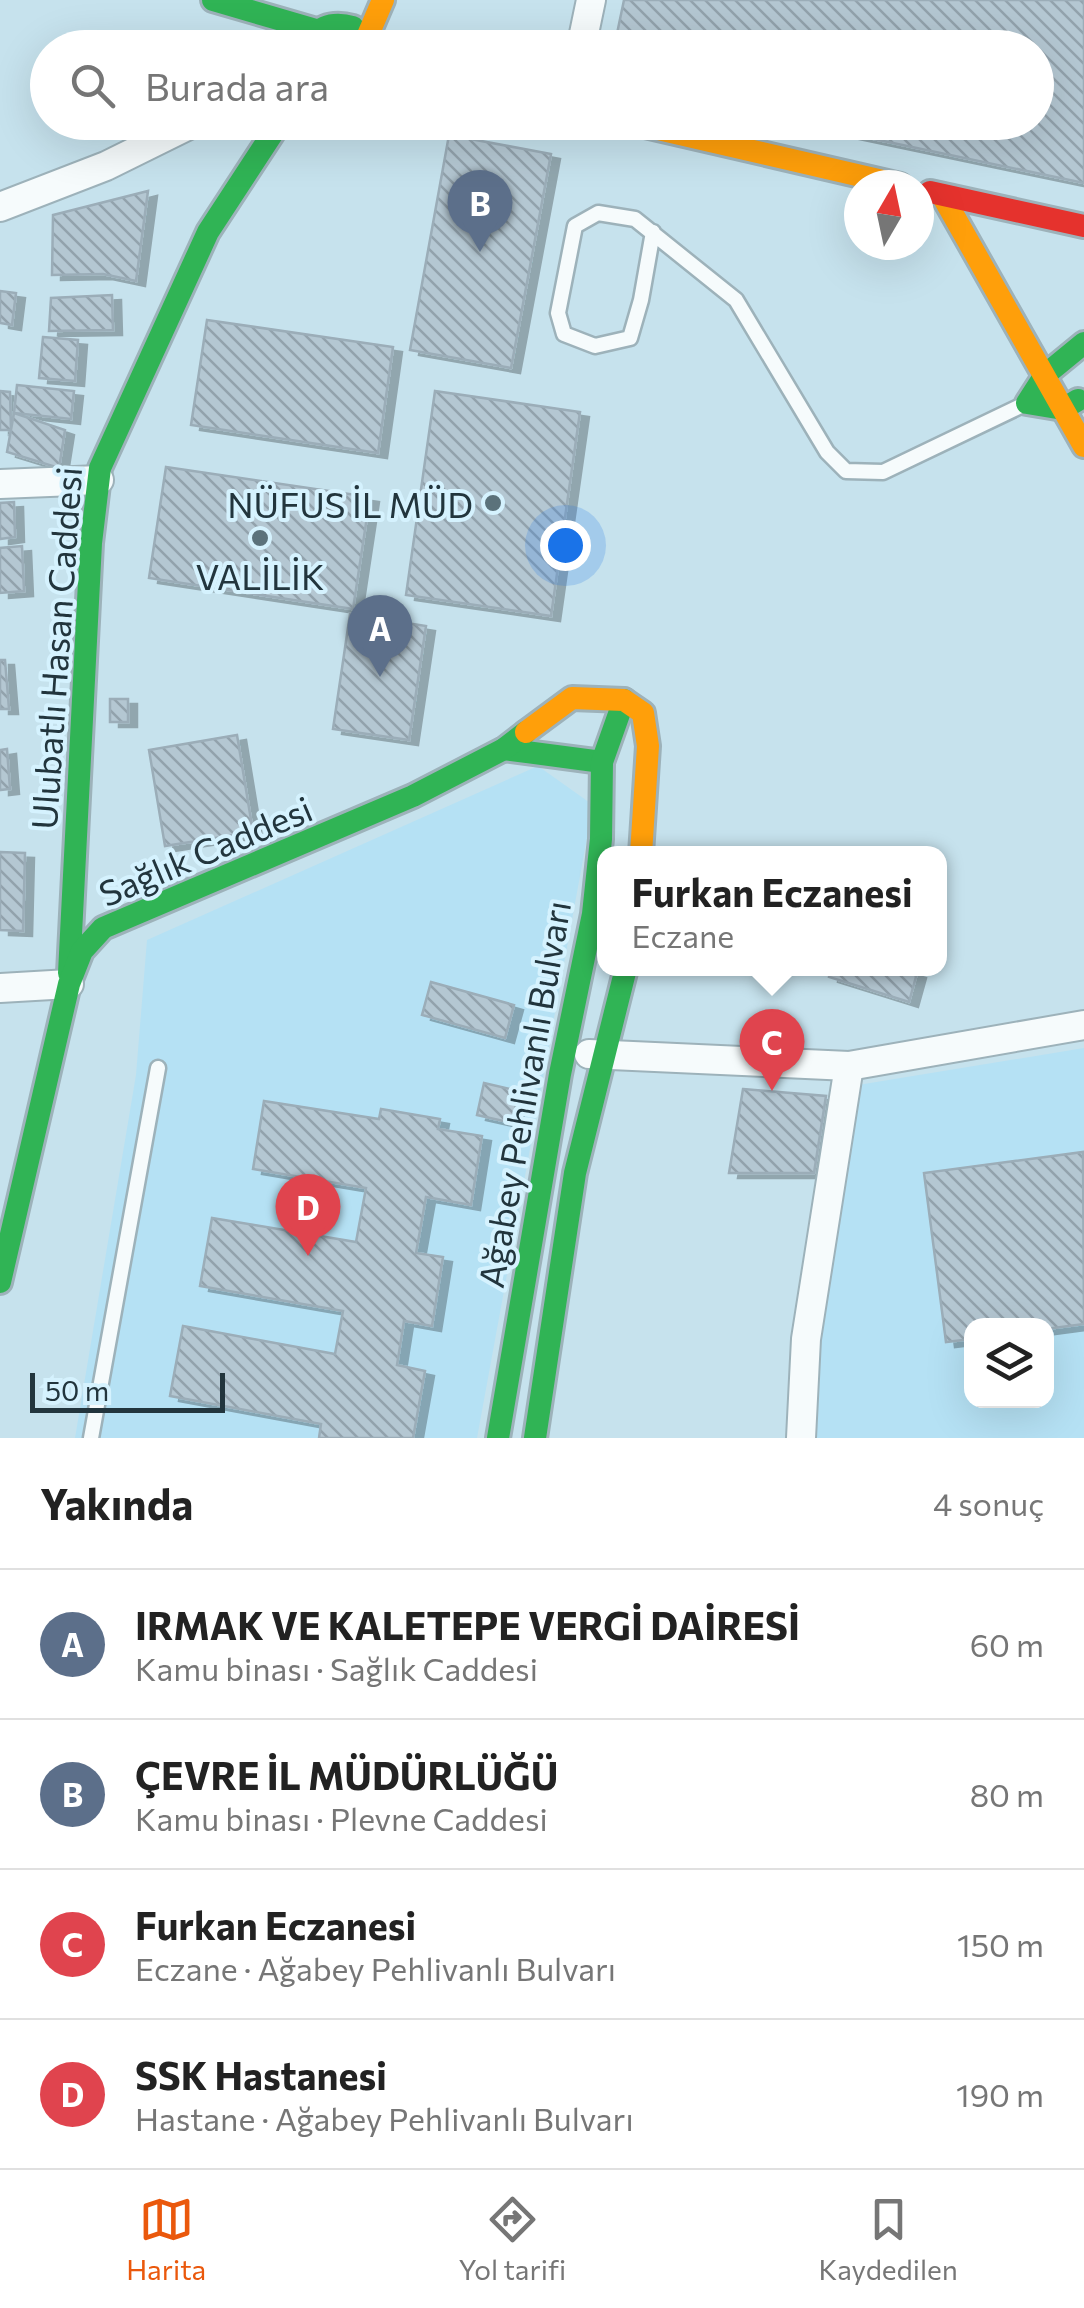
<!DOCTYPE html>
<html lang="tr">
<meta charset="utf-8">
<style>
:root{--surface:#fff;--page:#f6f6f6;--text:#222;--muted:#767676;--line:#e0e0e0;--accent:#ea580c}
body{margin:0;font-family:Commissioner,sans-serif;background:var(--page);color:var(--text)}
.controls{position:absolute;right:30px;bottom:30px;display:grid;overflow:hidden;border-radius:20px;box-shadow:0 10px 40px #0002}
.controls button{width:90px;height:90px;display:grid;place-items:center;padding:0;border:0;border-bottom:2px solid var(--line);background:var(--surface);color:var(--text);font:50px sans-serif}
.compass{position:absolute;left:844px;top:170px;width:90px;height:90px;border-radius:50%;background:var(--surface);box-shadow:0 10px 40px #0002;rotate:9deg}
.scale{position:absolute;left:30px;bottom:25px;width:195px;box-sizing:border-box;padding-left:10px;border:5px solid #22353d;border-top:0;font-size:28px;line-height:35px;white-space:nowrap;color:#22353d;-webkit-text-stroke:8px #d5f2fe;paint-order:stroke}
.you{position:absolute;left:565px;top:545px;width:35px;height:35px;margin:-25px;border:8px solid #fff;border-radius:50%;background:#1a73e8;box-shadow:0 0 0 15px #1a73e833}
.badge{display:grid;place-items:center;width:65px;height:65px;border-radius:50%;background:var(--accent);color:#fff;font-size:32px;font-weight:700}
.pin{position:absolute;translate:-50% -82px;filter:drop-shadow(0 2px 5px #0008)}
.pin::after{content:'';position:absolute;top:52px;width:35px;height:30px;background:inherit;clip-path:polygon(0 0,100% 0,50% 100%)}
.popup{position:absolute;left:597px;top:846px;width:350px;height:130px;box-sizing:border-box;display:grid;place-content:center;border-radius:20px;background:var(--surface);filter:drop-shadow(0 2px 8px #0005);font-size:32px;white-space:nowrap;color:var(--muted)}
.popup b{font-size:38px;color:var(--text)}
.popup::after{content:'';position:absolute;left:50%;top:100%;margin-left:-20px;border:20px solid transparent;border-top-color:var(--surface)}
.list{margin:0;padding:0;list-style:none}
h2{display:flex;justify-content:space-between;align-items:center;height:130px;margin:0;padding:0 40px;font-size:42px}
h2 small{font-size:32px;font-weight:400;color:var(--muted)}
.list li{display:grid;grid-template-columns:65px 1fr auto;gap:30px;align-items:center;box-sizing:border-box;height:150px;padding:0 40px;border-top:2px solid var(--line)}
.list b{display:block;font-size:38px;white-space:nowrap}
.list p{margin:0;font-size:32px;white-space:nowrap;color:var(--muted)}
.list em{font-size:32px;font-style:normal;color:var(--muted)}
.icon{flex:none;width:55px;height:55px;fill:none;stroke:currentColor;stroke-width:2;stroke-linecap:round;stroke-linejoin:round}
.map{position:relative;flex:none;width:1084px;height:1438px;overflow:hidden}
.search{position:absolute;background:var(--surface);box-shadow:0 10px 40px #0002;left:30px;right:30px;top:30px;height:110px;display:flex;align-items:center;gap:25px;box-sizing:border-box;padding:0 35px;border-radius:55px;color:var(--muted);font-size:38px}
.sheet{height:730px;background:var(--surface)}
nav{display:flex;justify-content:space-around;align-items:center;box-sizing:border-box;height:140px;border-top:2px solid var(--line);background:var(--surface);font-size:28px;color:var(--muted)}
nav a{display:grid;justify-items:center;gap:5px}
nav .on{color:var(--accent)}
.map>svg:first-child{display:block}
</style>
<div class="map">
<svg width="1084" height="1438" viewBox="0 0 1084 1438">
<defs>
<pattern id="building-back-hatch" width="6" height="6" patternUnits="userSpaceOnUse" patternTransform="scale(2.5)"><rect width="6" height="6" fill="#b4c7d2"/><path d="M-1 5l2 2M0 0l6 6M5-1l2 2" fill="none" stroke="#92a2ac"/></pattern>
<filter id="shadow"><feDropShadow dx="9" dy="5" stdDeviation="0" flood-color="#0004"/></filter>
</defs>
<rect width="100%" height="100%" fill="#c6e2ed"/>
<!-- built -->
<g fill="#b5e1f4" fill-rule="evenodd">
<polygon points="538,766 593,805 477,1438 75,1438 136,1075 147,940"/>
<path d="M1084,1048V1438H811L813,1343L858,1085ZM972,1326H1046V1400H972Z"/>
</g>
<!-- building -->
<g fill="url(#building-back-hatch)" stroke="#9badb8" stroke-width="2.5" filter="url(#shadow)">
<polygon points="624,0 1084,0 1084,183 793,122 1036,122 1036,48 614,48"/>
<polygon points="449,135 551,154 511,368 410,350"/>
<polygon points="148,191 136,281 103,274 52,275 53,215"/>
<polygon points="0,291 16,293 12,325 0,323"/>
<polygon points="112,295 113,330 49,331 51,298"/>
<polygon points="207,320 393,347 378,453 191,425"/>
<polygon points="43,337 78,340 75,381 39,378"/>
<polygon points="17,385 74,391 71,419 14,413"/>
<polygon points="0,391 10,392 11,430 0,430"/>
<polygon points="435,391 580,412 551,616 406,595"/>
<polygon points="14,413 65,430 59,468 7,452"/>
<polygon points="166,467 370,497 353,609 149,578"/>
<polygon points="14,502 15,537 0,539 0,503"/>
<polygon points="22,546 24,591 0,593 0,548"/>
<polygon points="350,614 426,626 409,740 333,729"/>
<polygon points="0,660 5,660 9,709 0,709"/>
<rect x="110" y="699" width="18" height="23"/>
<polygon points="237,735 253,832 165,846 149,750"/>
<polygon points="7,749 10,789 0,790 0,750"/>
<polygon points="0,852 25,853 23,931 0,930"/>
<polygon points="831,968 900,968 917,973 909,1002 829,977"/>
<polygon points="431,982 514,1005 505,1038 422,1015"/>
<polygon points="484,1083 519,1091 512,1123 477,1115"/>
<polygon points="743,1089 826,1096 814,1173 729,1173"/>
<polygon points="264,1101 379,1119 381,1109 440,1119 438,1129 482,1136 471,1205 426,1197 416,1253 443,1257 432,1326 404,1321 397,1365 425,1371 413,1438 319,1438 321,1424 170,1396 183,1326 335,1354 343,1311 200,1286 212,1218 356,1242 366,1188 253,1169"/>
<polygon points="1083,1152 1084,1324 1046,1329 1046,1326 972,1326 972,1339 946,1342 924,1173"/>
</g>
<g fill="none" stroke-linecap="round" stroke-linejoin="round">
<!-- lane casing -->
<g stroke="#9db2ba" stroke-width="19">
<g id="lane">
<polyline points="653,232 641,300 630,338 595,346 564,334 558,313 575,226 598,213 635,219 736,300 827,452 846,471 883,472 1025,404"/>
<polyline points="91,1438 158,1068"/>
</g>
</g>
<!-- street casing -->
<g stroke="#9db2ba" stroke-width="32">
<g id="street">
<polyline points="581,48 591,0"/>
<polyline points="0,207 106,166 195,122"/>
<polyline points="0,484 99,480"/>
<polyline points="0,988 69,984"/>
<polyline points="589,1054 849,1066 1084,1025"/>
<polyline points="801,1438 806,1339 849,1066"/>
</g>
</g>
<!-- fast casing -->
<g stroke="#9db2ba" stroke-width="28">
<g id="fast">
<polyline points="213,0 316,30"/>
<path d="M305,48C315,27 331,21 353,27L366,48"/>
<polyline points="1078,400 1063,409 1027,403 1045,375 1084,343"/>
<polyline points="504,749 602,762"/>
<polyline points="69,973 91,543 100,468 208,232 280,122"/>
<polyline points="0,1282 69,984 82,951 103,928 413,796 504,749 526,732"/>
<polyline points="498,1438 560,1074 593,914 601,839 602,762 624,700"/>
<polyline points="535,1438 575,1173 626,968"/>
</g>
</g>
<!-- slow casing -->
<g stroke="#9db2ba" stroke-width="28">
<g id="slow">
<polyline points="365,42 383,0"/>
<polyline points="628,122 900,185"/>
<polyline points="942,195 1084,446"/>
<polyline points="526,732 572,698 624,700 643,713 648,746 641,854"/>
</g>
</g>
<!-- jam casing -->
<g stroke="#9db2ba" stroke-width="28">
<polyline id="jam" points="930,192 1084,226"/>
</g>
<!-- lane -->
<use href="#lane" stroke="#f6fbfc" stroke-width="14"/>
<!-- street -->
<use href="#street" stroke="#f6fbfc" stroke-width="28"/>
<!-- fast -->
<use href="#fast" stroke="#30b455" stroke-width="22"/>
<!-- slow -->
<use href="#slow" stroke="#ff9f0a" stroke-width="22"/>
<!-- jam -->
<use href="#jam" stroke="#e5322d" stroke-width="22"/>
</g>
<!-- markers -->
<g fill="#5b727b" stroke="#d5f2fe" stroke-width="4">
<circle cx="493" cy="503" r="10"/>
<circle cx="260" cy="538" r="10"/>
</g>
<g text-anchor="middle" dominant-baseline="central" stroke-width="8" stroke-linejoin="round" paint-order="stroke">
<!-- poi labels -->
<g font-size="35" fill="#22353d" stroke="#d5f2fe" text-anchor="end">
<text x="473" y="503">NÜFUS İL MÜD</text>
<text x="260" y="575" text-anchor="middle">VALİLİK</text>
</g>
<!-- street labels -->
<g font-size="35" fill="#22353d" stroke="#d5f2fe">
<text transform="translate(55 648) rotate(-86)">Ulubatlı Hasan Caddesi</text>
<text transform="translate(205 850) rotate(-23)">Sağlık Caddesi</text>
<text transform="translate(523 1094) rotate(-80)">Ağabey Pehlivanlı Bulvarı</text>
</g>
</g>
</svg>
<div class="controls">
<button><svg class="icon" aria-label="layers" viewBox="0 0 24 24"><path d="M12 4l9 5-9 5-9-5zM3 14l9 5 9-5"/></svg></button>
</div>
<svg class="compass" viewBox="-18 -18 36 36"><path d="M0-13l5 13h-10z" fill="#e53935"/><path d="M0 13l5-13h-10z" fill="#767676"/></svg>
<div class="scale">50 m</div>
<div class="you"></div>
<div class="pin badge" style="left:380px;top:677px;background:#5c6f8a">A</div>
<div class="pin badge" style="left:480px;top:252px;background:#5c6f8a">B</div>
<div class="pin badge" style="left:772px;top:1091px;background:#e0444e">C</div>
<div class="popup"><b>Furkan Eczanesi</b>Eczane</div>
<div class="pin badge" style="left:308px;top:1256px;background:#e0444e">D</div>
<div class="search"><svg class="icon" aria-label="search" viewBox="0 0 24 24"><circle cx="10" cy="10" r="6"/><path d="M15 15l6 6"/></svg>Burada ara</div>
</div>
<section class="sheet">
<h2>Yakında<small>4 sonuç</small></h2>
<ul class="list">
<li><span class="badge" style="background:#5c6f8a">A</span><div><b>IRMAK VE KALETEPE VERGİ DAİRESİ</b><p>Kamu binası · Sağlık Caddesi</p></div><em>60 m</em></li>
<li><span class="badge" style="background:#5c6f8a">B</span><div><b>ÇEVRE İL MÜDÜRLÜĞÜ</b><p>Kamu binası · Plevne Caddesi</p></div><em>80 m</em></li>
<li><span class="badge" style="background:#e0444e">C</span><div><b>Furkan Eczanesi</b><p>Eczane · Ağabey Pehlivanlı Bulvarı</p></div><em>150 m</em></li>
<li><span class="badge" style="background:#e0444e">D</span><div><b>SSK Hastanesi</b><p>Hastane · Ağabey Pehlivanlı Bulvarı</p></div><em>190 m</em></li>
</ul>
</section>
<nav>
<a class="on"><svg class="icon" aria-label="map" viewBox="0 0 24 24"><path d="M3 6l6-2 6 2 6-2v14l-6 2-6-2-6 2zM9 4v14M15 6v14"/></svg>Harita</a>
<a><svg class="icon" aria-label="directions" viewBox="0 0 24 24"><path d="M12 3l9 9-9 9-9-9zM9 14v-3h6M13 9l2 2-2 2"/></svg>Yol tarifi</a>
<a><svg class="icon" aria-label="saved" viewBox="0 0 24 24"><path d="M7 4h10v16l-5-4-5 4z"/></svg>Kaydedilen</a>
</nav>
